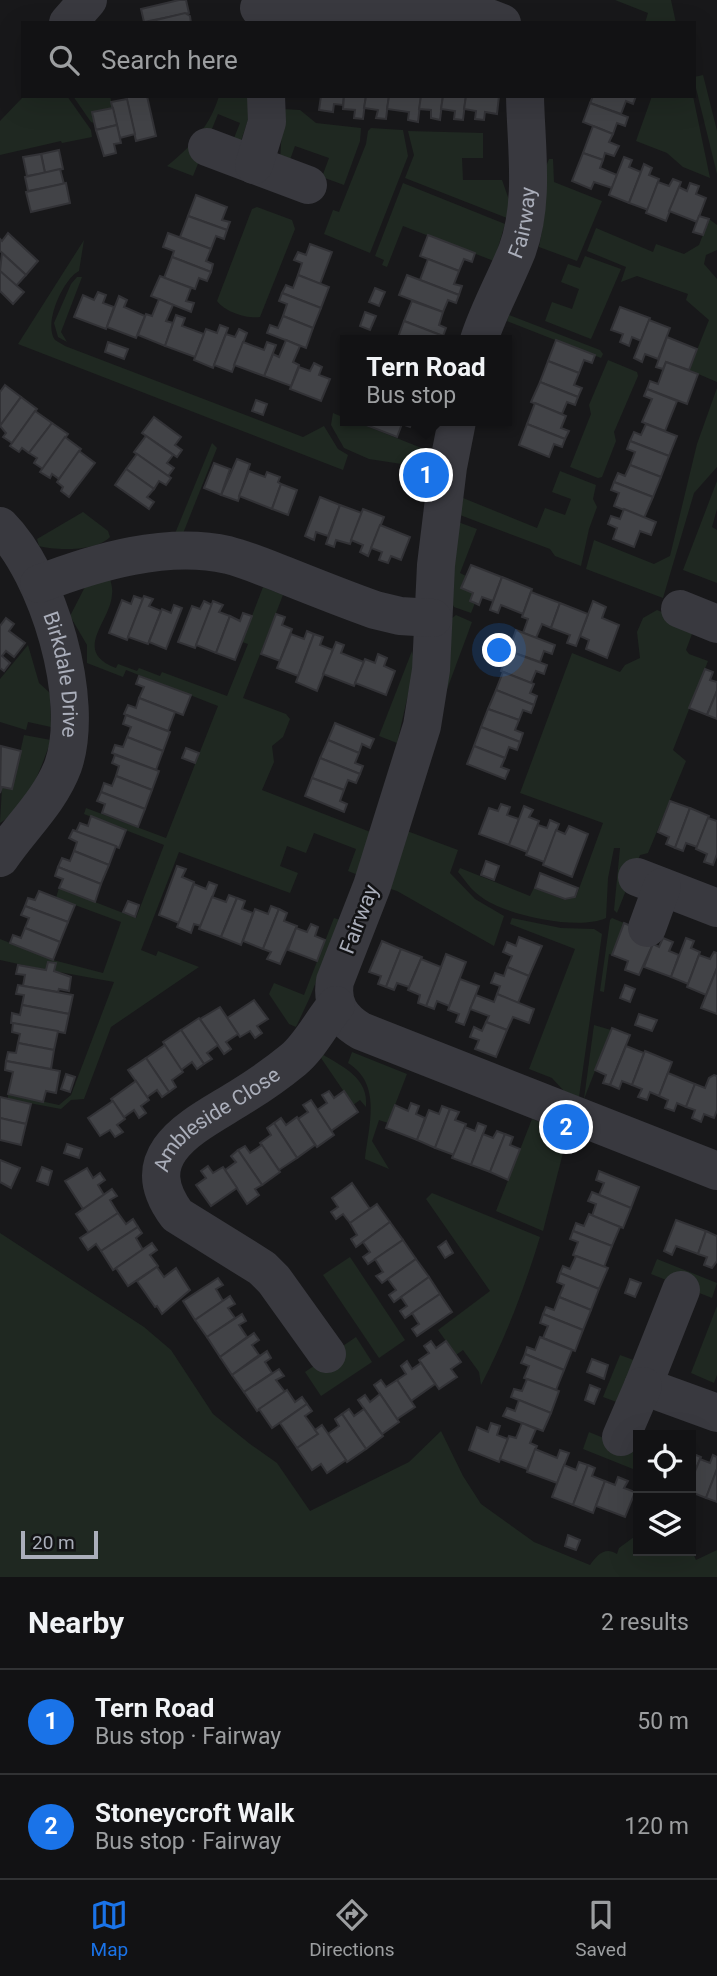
<!DOCTYPE html>
<meta charset="utf-8">
<style>
:root{--surface:#121214;--page:#1f2022;--text:#f1f3f6;--muted:#9c9ea0;--line:#313234;--accent:#1a73e8}
body{margin:0;font-family:Roboto,sans-serif;background:var(--page);color:var(--text)}
.controls{position:absolute;right:21px;bottom:21px;display:grid;overflow:hidden;border-radius:0px;box-shadow:0 7px 28px #0002}
.controls button{width:63px;height:63px;display:grid;place-items:center;padding:0;border:0;border-bottom:2px solid var(--line);background:var(--surface);color:var(--text);font:35px sans-serif}
.scale{position:absolute;left:21px;bottom:18px;width:77px;box-sizing:border-box;padding-left:7px;border:4px solid #aaaeba;border-top:0;font-size:19px;line-height:24px;white-space:nowrap;color:#aaaeba;-webkit-text-stroke:5px #131315;paint-order:stroke}
.you{position:absolute;left:500px;top:651px;width:24px;height:24px;margin:-18px;border:5px solid #fff;border-radius:50%;background:#1a73e8;box-shadow:0 0 0 10px #1a73e833}
.badge{display:grid;place-items:center;width:46px;height:46px;border-radius:50%;background:var(--accent);color:#fff;font-size:23px;font-weight:700}
.pin{position:absolute;translate:-50% -50%;border:4px solid #fff;box-shadow:0 2px 7px #0006}
.popup{position:absolute;left:340px;top:335px;width:172px;height:91px;box-sizing:border-box;display:grid;place-content:center;border-radius:0px;background:var(--surface);filter:drop-shadow(0 2px 5px #0005);font-size:23px;white-space:nowrap;color:var(--muted)}
.popup b{font-size:26px;color:var(--text)}
.popup::after{content:'';position:absolute;left:50%;top:100%;margin-left:-14px;border:14px solid transparent;border-top-color:var(--surface)}
.list{margin:0;padding:0;list-style:none}
h2{display:flex;justify-content:space-between;align-items:center;height:91px;margin:0;padding:0 28px;font-size:30px}
h2 small{font-size:23px;font-weight:400;color:var(--muted)}
.list li{display:grid;grid-template-columns:46px 1fr auto;gap:21px;align-items:center;box-sizing:border-box;height:105px;padding:0 28px;border-top:2px solid var(--line)}
.list b{display:block;font-size:26px;white-space:nowrap}
.list p{margin:0;font-size:23px;white-space:nowrap;color:var(--muted)}
.list em{font-size:23px;font-style:normal;color:var(--muted)}
.icon{flex:none;width:38px;height:38px;fill:none;stroke:currentColor;stroke-width:2;stroke-linecap:round;stroke-linejoin:round}
.map{position:relative;flex:none;width:717px;height:1577px;overflow:hidden}
.search{position:absolute;background:var(--surface);box-shadow:0 7px 28px #0002;left:21px;right:21px;top:21px;height:77px;display:flex;align-items:center;gap:18px;box-sizing:border-box;padding:0 24px;border-radius:0px;color:var(--muted);font-size:26px}
.sheet{height:301px;background:var(--surface)}
nav{display:flex;justify-content:space-around;align-items:center;box-sizing:border-box;height:98px;border-top:2px solid var(--line);background:var(--surface);font-size:19px;color:var(--muted)}
nav a{display:grid;justify-items:center;gap:4px}
nav .on{color:var(--accent)}
.map>svg:first-child{display:block}
</style>
<div class="map">
<svg width="717" height="1577" viewBox="0 0 717 1577">
<rect width="100%" height="100%" fill="#18181a"/>
<!-- green -->
<g fill="#1f2821">
<polygon points="615,0 671,0 676,23 645,23 648,13"/>
<polygon points="703,75 717,131 717,174 694,80 694,77"/>
<polygon points="24,96 67,96 91,130 92,137 62,143 61,141 0,155 0,121"/>
<polygon points="73,96 110,96 113,108 92,112 94,123 91,122"/>
<path d="M219,96H256L241,141L232,143L240,123L218,114L193,176L167,166C191,147 210,126 219,96Z"/>
<polygon points="652,96 693,96 710,178 683,167 667,153 636,141"/>
<polygon points="283,109 300,110 316,123 361,128 360,141 344,185 322,177 329,158 295,146 288,165 280,162"/>
<polygon points="371,128 403,130 408,156 370,253 324,234 333,210 339,212 366,144 368,131"/>
<polygon points="408,131 483,133 483,158 462,158 463,180 502,180 509,200 507,218 405,178 414,155"/>
<polygon points="549,159 553,159 554,182 602,201 577,261 539,247 543,225 545,169"/>
<polygon points="403,183 505,224 494,261 403,226 387,267 382,265 384,260 375,256"/>
<path d="M257,207L292,220L295,229L260,317C247,319 225,312 217,301L252,209Z"/>
<polygon points="709,219 717,225 717,250 706,255 704,264 717,279 717,382 689,370 709,320 686,300 688,294 637,276 621,282 626,267 587,251 596,228 653,252 656,244 684,254 699,245"/>
<path d="M84,240L79,271C63,279 43,324 55,340C55,340 64,345 65,346L303,437L324,426L338,449L348,455L343,470L18,344Z"/>
<polygon points="585,256 621,269 591,339 545,321 552,302 572,309 579,289 561,282 568,264 580,268"/>
<polygon points="77,277 82,277 61,332 67,342 58,337 54,323 71,284"/>
<polygon points="509,315 600,350 603,354 601,358 507,321"/>
<polygon points="608,360 637,372 638,376 614,432 616,441 602,477 598,478 570,467 591,414 589,405"/>
<polygon points="717,388 717,467 694,493 663,598 586,569 594,540 654,564 670,556 697,444"/>
<polygon points="333,413 345,418 346,421 354,421 424,449 421,467 369,459 344,448 331,425"/>
<polygon points="212,443 217,448 182,536 174,536"/>
<polygon points="560,471 596,485 593,499 597,507 589,529 581,566 555,556 550,549 460,515 463,498 537,528 545,508 565,515 571,499 552,492"/>
<polygon points="717,481 717,509 712,527 717,530 717,583 683,570"/>
<path d="M83,512L108,531L110,537C97,551 57,551 39,546L37,539Z"/>
<polygon points="458,522 477,529 460,573 466,576 462,588 473,593 470,601 475,603 471,613 454,607 450,599"/>
<path d="M110,578C111,583 113,589 112,594C111,622 71,651 116,668L118,664L137,671L139,668L160,676L162,672L227,696L248,644L242,642L263,587L283,595L243,698L286,714L290,719L283,737L272,746L274,762L262,790L373,833L358,875L348,871L356,849L314,833L306,853L287,846L280,866L298,873L290,893L179,852L141,950L156,956L158,951L199,967L111,1027L84,1099L71,1100L61,1109L8,1099V1094L59,1105L71,1095L114,982L54,971L55,963L48,962L46,970L0,960V939L53,960L103,973L121,922L56,898L59,888L136,918L164,845L84,814L86,808L166,838L218,706L126,670L123,677L87,663V645L70,616L87,583Z"/>
<path d="M657,610L695,626L686,650L689,654L708,661L673,750L686,761L648,853L640,855L617,913L614,910L620,848H614L608,878L606,918C579,931 503,915 480,896C471,890 465,880 458,872L460,868L530,896L534,888L565,900L576,897L603,823L520,793L572,653L620,672L625,665L640,658L637,632L643,618Z"/>
<polygon points="456,615 472,622 446,692 451,619"/>
<polygon points="28,645 39,683 50,693 51,727 28,722 26,730 0,722 0,679"/>
<polygon points="412,651 415,664 397,743 379,736"/>
<path d="M24,735L51,740C41,768 28,807 0,823L2,787L12,789Z"/>
<polygon points="407,831 458,850 450,873 475,899 504,916 494,946 397,891 388,888"/>
<polygon points="334,918 340,920 310,997 296,1027 289,1024 269,994 274,983 304,995"/>
<polygon points="512,918 561,928 594,929 602,934 579,1097 564,1091 552,1078 529,1069 575,949 510,924"/>
<polygon points="612,918 624,923 612,955 609,954 604,992 600,991 610,920"/>
<polygon points="594,1025 611,1030 584,1099"/>
<path d="M352,1052L407,1074L388,1123L379,1120L372,1141L389,1169L365,1159C369,1125 382,1084 348,1063Z"/>
<path d="M322,1054C343,1067 369,1078 366,1107L360,1100L353,1105L319,1055Z"/>
<polygon points="532,1119 565,1131 565,1145 543,1231 496,1211"/>
<path d="M432,1193L540,1237C524,1289 506,1337 481,1385L479,1372L463,1350L456,1355L438,1330L490,1291L426,1199Z"/>
<path d="M0,1233L144,1327L171,1350L213,1414L250,1444L277,1463L310,1511L409,1462L441,1431L463,1476L481,1504L534,1542L590,1565C597,1555 605,1546 617,1554L619,1548L638,1534V1551L691,1549L696,1560L717,1550V1577H0Z"/>
<polygon points="350,1257 405,1340 379,1358 323,1275"/>
<polygon points="657,1259 717,1283 712,1298 651,1274"/>
<polygon points="717,1306 717,1375 714,1383 691,1373"/>
<polygon points="356,1337 372,1362 321,1396 305,1372"/>
<polygon points="620,1355 639,1362 622,1404 603,1397"/>
<polygon points="589,1432 638,1452 638,1471 583,1449"/>
</g>
<!-- building -->
<g fill="#424347" stroke="#323236" stroke-width="2">
<polygon points="179,0 186,0 189,13 144,22 141,9"/>
<polygon points="185,13 190,16 191,23 144,23"/>
<polygon points="126,96 147,96 156,136 136,141"/>
<polygon points="321,96 344,96 343,105 334,104 333,112 319,110"/>
<polygon points="344,96 366,96 363,119 354,118 355,110 343,109"/>
<polygon points="366,96 389,96 386,119 376,118 378,110 364,108"/>
<polygon points="389,96 421,96 418,122 408,120 409,112 387,109"/>
<polygon points="421,96 443,96 440,120 431,118 431,110 419,109"/>
<polygon points="443,96 466,96 463,120 454,119 455,111 441,109"/>
<polygon points="466,96 499,96 497,114 485,112 484,120 475,119 476,111 464,109"/>
<polygon points="593,96 636,96 633,104 626,101 621,114 590,103"/>
<polygon points="127,99 135,134 120,138 111,102"/>
<polygon points="590,103 628,117 625,126 617,123 613,134 583,122"/>
<polygon points="113,108 117,125 96,130 92,112"/>
<polygon points="117,125 121,143 114,144 116,153 104,156 96,130"/>
<polygon points="593,126 613,134 609,142 619,146 614,156 605,153 603,160 583,153"/>
<polygon points="59,150 63,169 45,173 41,154"/>
<polygon points="583,153 603,160 600,168 617,175 612,188 594,182 591,189 572,181"/>
<polygon points="41,154 45,173 27,176 23,157"/>
<polygon points="624,157 632,160 629,167 641,172 629,203 609,195"/>
<polygon points="644,164 652,168 649,175 659,179 648,210 629,203"/>
<polygon points="60,169 64,184 28,191 25,177"/>
<polygon points="673,179 681,182 666,221 646,213 658,182 669,186"/>
<polygon points="66,183 70,203 31,212 26,192"/>
<polygon points="690,183 699,186 696,194 706,198 697,222 669,211 679,187 687,191"/>
<polygon points="196,195 227,207 222,220 230,222 227,230 188,216"/>
<polygon points="188,216 227,230 224,239 216,236 211,249 180,237"/>
<polygon points="699,216 709,219 703,235 693,232"/>
<polygon points="8,233 38,261 26,275 0,251 0,239 2,241"/>
<polygon points="168,233 211,249 206,261 213,264 211,272 172,257 174,251 163,247"/>
<polygon points="428,235 475,253 472,262 464,259 459,271 420,256"/>
<polygon points="310,244 332,252 320,284 298,275 302,263 294,260 298,252 306,255"/>
<polygon points="2,253 26,275 16,286 0,271"/>
<polygon points="172,257 211,272 207,281 199,278 195,289 164,278"/>
<polygon points="428,259 459,271 454,284 462,286 459,295 420,280"/>
<polygon points="0,271 24,292 13,304 0,291"/>
<polygon points="298,275 329,287 321,308 282,293 286,285 293,288"/>
<polygon points="407,275 459,295 456,303 448,300 443,312 399,295"/>
<polygon points="160,276 191,288 186,301 194,303 191,312 151,296"/>
<polygon points="375,288 385,292 379,306 369,302"/>
<polygon points="98,292 106,295 103,303 114,307 106,329 74,317 83,295 94,300"/>
<polygon points="282,293 321,308 313,328 283,316 287,304 279,301"/>
<polygon points="119,296 127,300 124,307 145,316 136,338 107,327"/>
<polygon points="159,299 173,305 166,321 173,323 165,346 138,335 146,314 152,316"/>
<polygon points="412,301 443,312 439,325 446,328 443,336 404,321"/>
<polygon points="620,307 650,318 641,341 632,337 629,346 620,342 623,334 611,330"/>
<polygon points="365,312 376,316 370,330 360,326"/>
<polygon points="176,315 185,318 182,326 204,334 195,357 165,346"/>
<polygon points="283,316 313,328 306,348 267,333 270,325 278,328"/>
<polygon points="649,320 670,328 658,359 645,354 642,362 634,358"/>
<polygon points="404,321 443,336 442,340 397,340"/>
<polygon points="220,325 228,328 213,368 194,360 206,329 217,333"/>
<polygon points="239,329 247,333 232,372 214,365 226,334 235,337"/>
<polygon points="667,337 697,349 689,370 666,362 663,369 656,367"/>
<polygon points="286,340 300,346 293,362 299,365 291,386 264,376 273,354 279,357"/>
<polygon points="556,340 595,355 592,363 584,360 579,373 548,361"/>
<polygon points="108,342 128,349 124,359 105,352"/>
<polygon points="243,342 264,350 267,342 276,345 264,376 234,365"/>
<polygon points="548,361 579,373 574,385 582,388 578,397 540,382"/>
<polygon points="666,362 698,374 687,404 647,389 650,381 658,384"/>
<polygon points="314,363 322,367 319,375 330,379 321,401 290,389 299,367 310,371"/>
<polygon points="540,382 578,397 575,405 567,402 562,414 531,402"/>
<polygon points="5,385 21,397 0,426 0,392"/>
<polygon points="647,389 677,401 665,431 642,422 652,399 644,396"/>
<polygon points="21,397 37,409 12,443 3,437 6,433 0,426"/>
<polygon points="256,400 267,404 263,415 252,411"/>
<polygon points="535,403 566,416 561,428 569,431 565,439 527,424"/>
<polygon points="35,411 52,423 29,453 22,448 19,452 10,446"/>
<polygon points="154,417 181,437 175,445 182,450 177,457 142,433"/>
<polygon points="361,421 412,421 410,427 402,424 397,437 366,425 367,423"/>
<polygon points="52,423 68,434 43,469 34,463 37,458 29,453"/>
<polygon points="527,424 565,439 562,447 554,444 549,457 519,445"/>
<polygon points="646,424 677,436 669,456 630,441 634,432 641,435"/>
<polygon points="146,436 173,455 167,463 174,468 168,476 134,452"/>
<polygon points="65,437 81,449 59,479 52,474 50,478 40,472"/>
<polygon points="630,441 669,456 661,477 630,465 635,452 627,449"/>
<polygon points="79,451 95,463 69,497 61,491 63,487 57,482"/>
<polygon points="137,454 171,478 166,485 159,481 154,489 126,469"/>
<polygon points="237,459 250,464 238,501 221,495"/>
<polygon points="214,463 230,469 221,495 204,488"/>
<polygon points="630,465 661,477 653,497 614,482 618,473 625,476"/>
<polygon points="126,469 154,489 147,497 154,502 149,509 115,485"/>
<polygon points="249,471 265,477 267,472 280,477 278,482 281,484 272,509 239,496"/>
<polygon points="614,482 653,497 644,518 614,506 619,493 611,490"/>
<polygon points="281,484 297,490 288,515 272,509"/>
<polygon points="320,497 340,505 328,536 316,532 314,540 305,536"/>
<polygon points="340,505 362,513 350,544 336,540 334,547 326,544"/>
<polygon points="363,509 384,517 368,556 360,552 363,545 351,540"/>
<polygon points="624,509 656,522 651,535 640,531 634,547 613,539 617,528 608,524 611,516 620,519"/>
<polygon points="380,525 410,537 401,560 391,556 388,563 379,560 382,552 371,548"/>
<polygon points="471,565 502,577 493,601 482,597 479,605 475,603 470,601 473,593 461,588"/>
<polygon points="502,577 532,589 523,614 501,605 498,613 490,610"/>
<polygon points="531,592 560,603 551,628 542,624 536,638 523,633 528,619 522,617"/>
<polygon points="134,596 143,599 127,640 109,633 122,600 131,604"/>
<polygon points="144,596 153,599 149,606 161,611 148,644 128,637"/>
<polygon points="204,601 212,605 195,648 178,642 192,606 200,609"/>
<polygon points="213,601 223,605 219,612 230,616 216,653 196,645"/>
<polygon points="593,601 606,607 602,618 619,625 607,658 586,649 589,640 580,636"/>
<polygon points="560,603 588,614 576,646 567,643 570,635 551,628"/>
<polygon points="174,605 182,608 166,649 149,642 162,609 171,613"/>
<polygon points="243,613 252,616 235,660 216,653 230,616 240,621"/>
<polygon points="276,614 285,617 282,625 292,629 280,661 261,654"/>
<polygon points="6,618 14,624 9,631 25,643 14,657 6,651 2,656 10,663 4,671 0,668 0,626"/>
<polygon points="516,630 555,645 552,654 544,651 540,662 509,651"/>
<polygon points="307,631 314,634 298,676 277,668 291,634 304,639"/>
<polygon points="314,634 323,637 320,645 333,650 317,691 296,682"/>
<polygon points="336,642 344,645 341,653 364,662 354,686 323,674"/>
<polygon points="509,651 547,665 544,674 536,671 531,683 501,671"/>
<polygon points="378,654 387,658 384,666 395,671 386,695 355,683 365,659 375,663"/>
<polygon points="705,669 713,672 710,680 717,682 717,691 707,715 689,708"/>
<polygon points="503,672 534,684 530,693 537,696 534,705 496,690"/>
<polygon points="139,676 191,695 183,715 139,698 144,687 136,684"/>
<polygon points="496,690 534,705 531,713 523,710 519,720 488,709"/>
<polygon points="717,691 717,719 707,715"/>
<polygon points="139,698 175,712 168,731 124,714 128,705 136,708"/>
<polygon points="488,709 519,720 515,730 523,733 520,742 481,727"/>
<polygon points="126,715 170,732 163,751 127,737 131,727 123,724"/>
<polygon points="335,723 374,739 370,748 362,744 359,753 328,740"/>
<polygon points="481,727 520,742 517,750 509,747 505,758 474,746"/>
<polygon points="127,737 163,751 156,770 112,753 115,745 123,747"/>
<polygon points="328,740 359,753 355,763 363,766 360,774 320,758"/>
<polygon points="1,746 21,751 12,789 2,787 0,793"/>
<polygon points="474,746 505,758 501,767 509,770 505,779 467,764"/>
<polygon points="186,748 199,753 195,763 182,758"/>
<polygon points="115,755 159,771 152,790 116,776 119,766 112,763"/>
<polygon points="320,758 360,774 356,783 348,780 344,790 312,778"/>
<polygon points="116,776 152,790 145,809 101,792 104,783 112,786"/>
<polygon points="312,778 344,790 340,801 347,804 344,812 305,796"/>
<polygon points="101,792 145,809 138,827 102,813 105,804 97,801"/>
<polygon points="670,801 690,808 675,848 666,844 669,837 658,832"/>
<polygon points="501,804 510,807 507,815 519,819 509,845 479,834 489,808 498,811"/>
<polygon points="524,806 533,810 529,817 539,821 527,852 509,845"/>
<polygon points="690,808 709,816 697,847 686,843 683,851 675,848"/>
<polygon points="91,816 126,830 119,848 76,832 80,823 88,826"/>
<polygon points="708,818 717,821 717,854 713,865 704,862 707,854 696,849"/>
<polygon points="550,820 559,824 544,862 526,855 538,825 547,828"/>
<polygon points="569,826 588,834 572,877 543,865 556,830 565,834"/>
<polygon points="73,830 116,846 109,865 74,851 77,842 69,838"/>
<polygon points="74,851 109,865 101,884 58,867 62,858 70,861"/>
<polygon points="486,861 499,866 494,880 481,875"/>
<polygon points="177,866 186,869 182,877 194,882 179,923 159,915"/>
<polygon points="58,867 101,884 95,902 59,888 63,879 55,876"/>
<polygon points="540,873 578,888 575,897 565,899 535,888"/>
<polygon points="209,882 217,885 201,926 194,924 191,933 177,927 194,884 206,889"/>
<polygon points="39,891 75,905 68,922 25,906 28,898 35,900"/>
<polygon points="229,895 237,898 221,937 199,929 212,897 226,902"/>
<polygon points="237,898 245,901 242,909 253,913 241,945 221,937"/>
<polygon points="128,901 139,905 135,917 123,912"/>
<polygon points="25,906 68,922 60,942 25,928 29,918 21,915"/>
<polygon points="271,906 279,909 263,949 243,941 255,909 268,914"/>
<polygon points="279,909 287,913 284,921 297,926 280,964 267,959 271,952 263,949"/>
<polygon points="624,923 645,932 653,944 639,975 625,970 628,961 612,955"/>
<polygon points="311,924 318,927 315,936 325,940 317,961 288,950 296,928 307,932"/>
<polygon points="25,928 60,942 53,960 10,943 13,935 21,938"/>
<polygon points="519,937 542,946 529,976 507,967 512,956 503,952 507,942 516,946"/>
<polygon points="663,938 673,942 669,951 679,955 671,977 644,967 653,944 659,947"/>
<polygon points="686,938 694,941 691,948 700,952 688,984 671,977"/>
<polygon points="382,941 401,949 386,987 378,984 381,976 369,972"/>
<polygon points="401,949 422,957 409,987 397,983 394,990 386,987"/>
<polygon points="714,952 717,953 717,968 706,995 687,987 699,955 710,959"/>
<polygon points="446,954 466,962 449,1006 437,1001 434,1009 426,1006"/>
<polygon points="421,959 441,967 426,1006 418,1003 420,995 408,990"/>
<polygon points="48,962 56,963 54,971 71,977 69,991 59,989 58,992 23,986 25,975 16,974 18,965 46,970"/>
<polygon points="507,967 529,976 518,1003 497,994 500,986 491,983 495,973 504,976"/>
<polygon points="717,968 717,1014 701,1008"/>
<polygon points="460,979 479,986 464,1025 456,1022 459,1014 448,1010"/>
<polygon points="18,985 73,995 69,1014 22,1005 24,995 16,994"/>
<polygon points="625,985 635,989 630,1002 620,998"/>
<polygon points="497,994 534,1009 529,1023 513,1017 507,1030 486,1022 489,1016 470,1009 476,995 494,1002"/>
<polygon points="254,1000 268,1019 257,1026 262,1033 255,1038 250,1031 240,1037 227,1018"/>
<polygon points="22,1005 69,1014 65,1033 11,1023 12,1013 20,1015"/>
<polygon points="220,1007 238,1034 226,1042 231,1049 224,1054 200,1019"/>
<polygon points="639,1014 657,1020 652,1031 635,1025"/>
<polygon points="199,1018 218,1045 207,1053 212,1059 204,1064 181,1030"/>
<polygon points="486,1022 507,1030 496,1057 475,1049 479,1040 470,1037 474,1027 482,1031"/>
<polygon points="13,1023 58,1031 54,1050 18,1043 20,1034 12,1032"/>
<polygon points="612,1028 630,1035 610,1085 603,1083 606,1075 595,1070"/>
<polygon points="181,1030 204,1064 197,1069 192,1062 181,1070 163,1042"/>
<polygon points="18,1043 54,1050 51,1069 6,1061 8,1052 16,1053"/>
<polygon points="165,1045 183,1072 172,1080 176,1087 169,1092 146,1058"/>
<polygon points="626,1046 644,1053 632,1085 622,1081 619,1089 610,1085"/>
<polygon points="645,1051 672,1062 659,1096 650,1092 647,1100 638,1097 642,1089 632,1085"/>
<polygon points="146,1058 169,1092 162,1097 157,1090 147,1097 128,1070"/>
<polygon points="6,1061 60,1071 56,1093 46,1091 43,1102 8,1094 13,1072 5,1070"/>
<polygon points="668,1073 695,1084 686,1107 677,1103 674,1111 665,1108 668,1100 659,1096"/>
<polygon points="66,1074 75,1077 70,1092 61,1089"/>
<polygon points="714,1075 717,1076 717,1110 714,1118 704,1114 701,1122 692,1118 695,1110 686,1107 695,1084 705,1088 709,1078"/>
<polygon points="136,1081 149,1100 141,1106 146,1113 139,1118 134,1110 124,1117 111,1099"/>
<polygon points="329,1091 334,1098 344,1091 358,1112 331,1131 317,1110 327,1103 322,1095"/>
<polygon points="0,1097 31,1104 26,1124 0,1118"/>
<polygon points="311,1100 334,1135 317,1147 298,1119 308,1112 303,1105"/>
<polygon points="113,1101 125,1119 117,1125 123,1132 115,1137 110,1130 100,1136 88,1118"/>
<polygon points="411,1103 419,1106 416,1114 425,1118 417,1140 386,1128 395,1105 408,1111"/>
<polygon points="442,1106 450,1109 435,1148 417,1140 429,1110 439,1114"/>
<polygon points="450,1109 459,1112 455,1120 466,1124 454,1155 435,1148"/>
<polygon points="297,1117 315,1145 297,1158 274,1123 281,1118 286,1125"/>
<polygon points="0,1118 26,1124 21,1145 0,1140"/>
<polygon points="274,1123 297,1158 279,1170 260,1143 271,1135 267,1128"/>
<polygon points="478,1123 486,1126 471,1165 452,1158 465,1127 475,1131"/>
<polygon points="497,1131 505,1134 490,1172 471,1165 483,1134 493,1138"/>
<polygon points="505,1134 513,1137 510,1145 520,1149 508,1180 490,1172"/>
<polygon points="67,1144 82,1149 79,1158 64,1153"/>
<polygon points="262,1145 280,1172 262,1185 238,1150 245,1146 250,1153"/>
<polygon points="238,1150 262,1185 255,1189 259,1195 247,1204 225,1170 236,1162 231,1156"/>
<polygon points="0,1160 20,1168 11,1188 0,1182"/>
<polygon points="208,1166 213,1173 223,1167 237,1188 211,1206 196,1185 206,1178 201,1171"/>
<polygon points="42,1167 52,1171 48,1185 37,1181"/>
<polygon points="87,1168 93,1178 100,1173 105,1180 98,1185 104,1195 83,1209 65,1181"/>
<polygon points="599,1171 639,1187 631,1208 599,1195 604,1183 596,1180"/>
<polygon points="352,1183 370,1209 350,1223 343,1214 336,1219 331,1212 338,1207 332,1198"/>
<polygon points="112,1189 117,1196 110,1200 118,1213 89,1233 76,1214"/>
<polygon points="592,1192 631,1208 623,1228 592,1216 596,1204 588,1201"/>
<polygon points="377,1204 390,1222 356,1247 351,1239 357,1235 350,1223"/>
<polygon points="118,1213 126,1224 133,1219 138,1227 101,1251 96,1244 88,1250 80,1238"/>
<polygon points="589,1214 620,1227 612,1246 573,1231 576,1223 584,1226"/>
<polygon points="676,1220 706,1231 698,1254 676,1246 672,1255 664,1251"/>
<polygon points="390,1222 403,1240 368,1264 363,1257 370,1252 363,1242"/>
<polygon points="138,1227 142,1233 136,1238 143,1250 113,1270 101,1251"/>
<polygon points="573,1231 612,1246 604,1267 573,1255 578,1242 570,1239"/>
<polygon points="706,1231 717,1236 717,1261 712,1268 704,1265 707,1257 698,1254"/>
<polygon points="403,1240 416,1259 382,1283 376,1276 383,1272 375,1259"/>
<polygon points="446,1241 453,1253 445,1258 438,1247"/>
<polygon points="152,1243 157,1250 150,1255 158,1266 128,1286 116,1268"/>
<polygon points="576,1256 608,1268 599,1289 560,1273 563,1266 570,1269"/>
<polygon points="416,1259 429,1277 394,1302 389,1295 396,1290 388,1279"/>
<polygon points="157,1267 164,1277 176,1268 190,1290 162,1314 157,1306 155,1307 137,1281"/>
<polygon points="560,1273 599,1289 591,1310 559,1297 564,1285 557,1282"/>
<polygon points="429,1277 440,1294 405,1318 400,1311 407,1306 401,1297"/>
<polygon points="218,1278 223,1285 216,1289 223,1301 195,1320 183,1301"/>
<polygon points="630,1279 641,1283 635,1297 625,1293"/>
<polygon points="440,1294 452,1312 417,1336 412,1329 419,1324 412,1313"/>
<polygon points="230,1296 235,1304 228,1308 235,1318 207,1337 195,1320"/>
<polygon points="559,1297 591,1310 583,1330 543,1314 546,1307 554,1310"/>
<polygon points="242,1314 246,1321 239,1325 247,1337 220,1357 207,1337"/>
<polygon points="543,1314 583,1330 575,1351 543,1338 548,1326 540,1323"/>
<polygon points="254,1333 259,1340 252,1345 259,1355 232,1375 220,1357"/>
<polygon points="540,1337 572,1350 564,1370 525,1354 527,1347 535,1350"/>
<polygon points="431,1341 436,1348 446,1341 461,1362 451,1369 457,1377 439,1389 419,1360 429,1353 424,1346"/>
<polygon points="267,1351 271,1358 265,1362 272,1373 244,1392 232,1375"/>
<polygon points="525,1354 564,1370 556,1390 524,1378 529,1366 521,1363"/>
<polygon points="592,1359 608,1365 604,1379 587,1372"/>
<polygon points="407,1361 412,1369 421,1363 435,1384 411,1401 397,1380 406,1374 401,1366"/>
<polygon points="279,1369 284,1376 276,1380 285,1392 257,1411 244,1392"/>
<polygon points="527,1379 559,1391 551,1413 511,1397 514,1389 522,1391"/>
<polygon points="381,1380 386,1387 397,1380 415,1407 397,1419 374,1385"/>
<polygon points="590,1385 600,1389 594,1404 585,1400"/>
<polygon points="287,1390 295,1402 302,1397 307,1404 272,1428 259,1409"/>
<polygon points="380,1394 399,1422 382,1434 358,1400 365,1395 370,1402"/>
<polygon points="519,1400 551,1413 543,1431 503,1416 507,1408 515,1411"/>
<polygon points="307,1404 312,1411 305,1416 318,1434 297,1448 280,1423"/>
<polygon points="349,1409 354,1416 364,1409 383,1436 366,1449 342,1414"/>
<polygon points="342,1414 366,1449 347,1462 328,1434 339,1426 335,1419"/>
<polygon points="491,1423 500,1426 497,1435 508,1439 499,1462 469,1450 477,1427 488,1432"/>
<polygon points="522,1423 536,1429 530,1443 537,1446 527,1469 500,1459 509,1436 516,1438"/>
<polygon points="322,1425 346,1460 327,1473 321,1464 312,1470 297,1448 318,1434 315,1430"/>
<polygon points="535,1449 557,1458 560,1450 569,1453 557,1483 527,1472"/>
<polygon points="691,1453 701,1457 691,1481"/>
<polygon points="713,1455 717,1457 717,1469 706,1498 691,1492 691,1481 700,1459 710,1463"/>
<polygon points="579,1462 588,1465 573,1505 552,1497 564,1465 576,1470"/>
<polygon points="588,1465 595,1468 592,1476 605,1481 593,1513 573,1505"/>
<polygon points="717,1469 717,1502 706,1498"/>
<polygon points="618,1477 628,1481 624,1488 635,1492 625,1517 596,1506 605,1481 615,1485"/>
<polygon points="568,1535 580,1540 576,1550 565,1546"/>
</g>
<g fill="none" stroke-linecap="round" stroke-linejoin="round">
<!-- minor -->
<g stroke="#39393f" stroke-width="38">
<path d="M259,8C336,2 413,7 489,18L502,23"/>
<polyline points="68,23 88,0"/>
<polyline points="207,147 308,185"/>
<polyline points="254,165 267,122 266,96"/>
<path id="s1" d="M479,340C489,309 505,281 517,251C535,202 526,147 525,96"/>
<path d="M457,421L448,467L436,565L431,670L422,726L372,886L335,981C331,1004 341,1019 361,1031L717,1171"/>
<path id="s2" d="M0,526C48,574 86,700 63,766C50,801 21,827 0,858"/>
<path d="M39,584C96,562 167,541 228,555C247,560 266,568 284,575C314,587 344,599 375,610L400,616L433,618"/>
<polyline points="680,609 717,624"/>
<polyline points="637,877 717,908"/>
<polyline points="647,928 662,887"/>
<polyline points="681,1290 643,1386 717,1413"/>
<path id="s3" d="M327,1354L274,1280L262,1268L177,1215C131,1153 196,1125 239,1098C257,1087 276,1074 293,1060C310,1046 321,1023 336,1005"/>
<polyline points="621,1437 643,1386"/>
</g>
</g>
<g text-anchor="middle" dominant-baseline="central" stroke-width="5" stroke-linejoin="round" paint-order="stroke">
<!-- street labels -->
<g font-size="21" fill="#aaaeba" stroke="#131315">
<text stroke="none"><textPath href="#s1" startOffset="126">Fairway</textPath></text>
<text stroke="none"><textPath href="#s2" startOffset="164">Birkdale Drive</textPath></text>
<text transform="translate(359 919) rotate(-69)">Fairway</text>
<text stroke="none"><textPath href="#s3" startOffset="334">Ambleside Close</textPath></text>
</g>
</g>
</svg>
<div class="controls">
<button><svg class="icon" aria-label="locate" viewBox="0 0 24 24"><circle cx="12" cy="12" r="6"/><path d="M12 2v4M12 18v4M2 12h4M18 12h4"/></svg></button>
<button><svg class="icon" aria-label="layers" viewBox="0 0 24 24"><path d="M12 4l9 5-9 5-9-5zM3 14l9 5 9-5"/></svg></button>
</div>
<div class="scale">20 m</div>
<div class="you"></div>
<div class="pin badge" style="left:426px;top:475px">1</div>
<div class="popup"><b>Tern Road</b>Bus stop</div>
<div class="pin badge" style="left:566px;top:1127px">2</div>
<div class="search"><svg class="icon" aria-label="search" viewBox="0 0 24 24"><circle cx="10" cy="10" r="6"/><path d="M15 15l6 6"/></svg>Search here</div>
</div>
<section class="sheet">
<h2>Nearby<small>2 results</small></h2>
<ul class="list">
<li><span class="badge">1</span><div><b>Tern Road</b><p>Bus stop · Fairway</p></div><em>50 m</em></li>
<li><span class="badge">2</span><div><b>Stoneycroft Walk</b><p>Bus stop · Fairway</p></div><em>120 m</em></li>
</ul>
</section>
<nav>
<a class="on"><svg class="icon" aria-label="map" viewBox="0 0 24 24"><path d="M3 6l6-2 6 2 6-2v14l-6 2-6-2-6 2zM9 4v14M15 6v14"/></svg>Map</a>
<a><svg class="icon" aria-label="directions" viewBox="0 0 24 24"><path d="M12 3l9 9-9 9-9-9zM9 14v-3h6M13 9l2 2-2 2"/></svg>Directions</a>
<a><svg class="icon" aria-label="saved" viewBox="0 0 24 24"><path d="M7 4h10v16l-5-4-5 4z"/></svg>Saved</a>
</nav>
